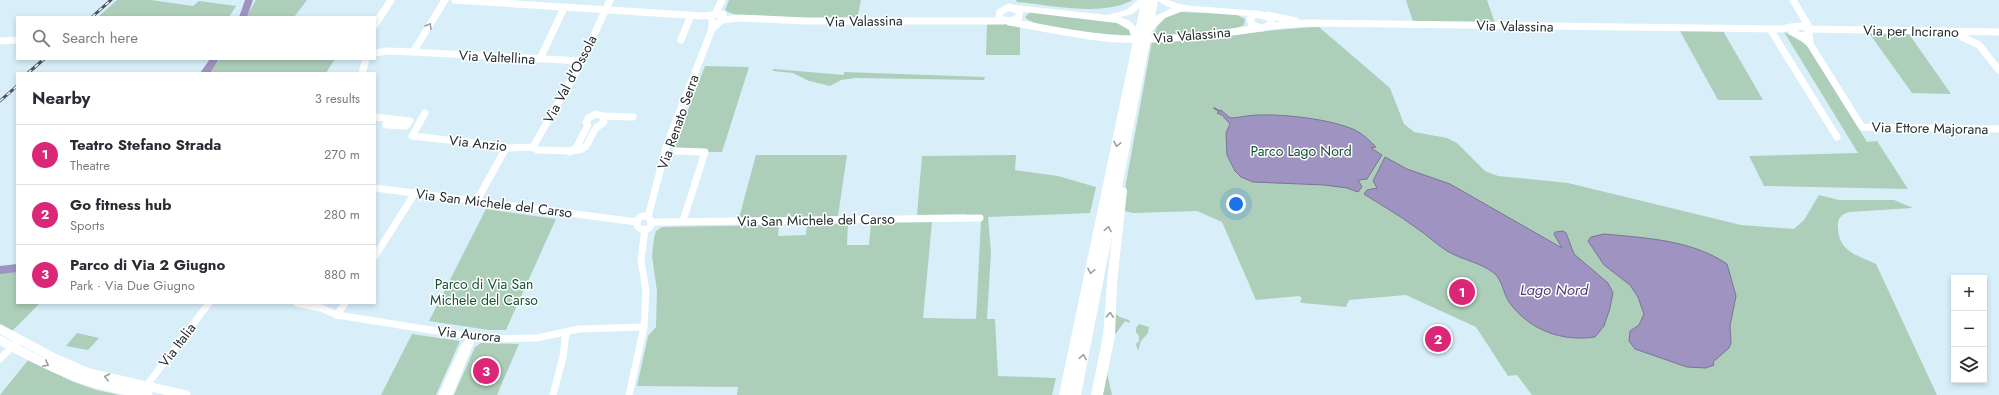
<!DOCTYPE html>
<meta charset="utf-8">
<style>
:root{--surface:#fff;--page:#f7f7f7;--text:#2b2b33;--muted:#7c7c81;--line:#e1e1e2;--accent:#db2777}
body{margin:0;font-family:Jost,sans-serif;background:var(--page);color:var(--text)}
.controls{position:absolute;right:12px;bottom:12px;display:grid;overflow:hidden;border-radius:0px;box-shadow:0 2px 6px #0003}
.controls button{width:36px;height:36px;display:grid;place-items:center;padding:0;border:0;border-bottom:1px solid var(--line);background:var(--surface);color:var(--text);font:20px sans-serif}
.you{position:absolute;left:1236px;top:204px;width:14px;height:14px;margin:-10px;border:3px solid #fff;border-radius:50%;background:#1a73e8;box-shadow:0 0 0 6px #1a73e833}
.badge{display:grid;place-items:center;width:26px;height:26px;border-radius:50%;background:var(--accent);color:#fff;font-size:13px;font-weight:700}
.pin{position:absolute;translate:-50% -50%;border:2px solid #fff;box-shadow:0 1px 4px #0006}
.list{margin:0;padding:0;list-style:none}
h2{display:flex;justify-content:space-between;align-items:center;height:52px;margin:0;padding:0 16px;font-size:17px}
h2 small{font-size:13px;font-weight:400;color:var(--muted)}
.list li{display:grid;grid-template-columns:26px 1fr auto;gap:12px;align-items:center;box-sizing:border-box;height:60px;padding:0 16px;border-top:1px solid var(--line)}
.list b{display:block;font-size:15px;white-space:nowrap}
.list p{margin:0;font-size:13px;white-space:nowrap;color:var(--muted)}
.list em{font-size:13px;font-style:normal;color:var(--muted)}
.icon{flex:none;width:22px;height:22px;fill:none;stroke:currentColor;stroke-width:2;stroke-linecap:round;stroke-linejoin:round}
.map{position:relative;flex:none;width:1999px;height:395px;overflow:hidden}
.search{position:absolute;background:var(--surface);box-shadow:0 2px 6px #0003;left:16px;top:16px;width:360px;height:44px;display:flex;align-items:center;gap:10px;box-sizing:border-box;padding:0 14px;border-radius:0px;color:var(--muted);font-size:15px}
.panel{position:absolute;background:var(--surface);box-shadow:0 2px 6px #0003;left:16px;top:72px;width:360px;height:232px;border-radius:0px}
.map>svg:first-child{display:block}
</style>
<div class="map">
<svg width="1999" height="395" viewBox="0 0 1999 395">
<rect width="100%" height="100%" fill="#d8effa"/>
<!-- green -->
<g fill="#adceb9">
<polygon points="117,0 151,0 193,6 199,1 236,6 229,17 98,17"/>
<polygon points="256,0 307,0 294,17 246,17"/>
<polygon points="729,0 861,0 857,20 743,17 728,12 725,10"/>
<path d="M1016,0H1133C1101,17 1052,5 1017,2Z"/>
<polygon points="1406,0 1487,0 1495,23 1413,22"/>
<path d="M1030,12L1126,24L1134,35C1117,36 1032,29 1025,17Z"/>
<path d="M1180,12L1236,14L1243,18L1245,19L1244,25L1237,28L1185,34L1154,35C1159,18 1164,18 1180,12Z"/>
<polygon points="987,22 1020,25 1020,55 986,55"/>
<path d="M1319,27L1390,88L1404,124L1414,132L1447,138L1457,143L1485,171L1498,176L1568,183L1741,225L1794,229L1804,220L1819,195L1839,200H1894L1913,208L1849,212C1841,215 1837,218 1838,228C1839,252 1857,255 1876,264L1937,395H1532L1517,375L1508,376L1476,327L1406,295L1349,300L1346,307L1303,303L1300,302L1302,298L1299,296L1256,300L1222,222L1197,211L1133,213L1124,211V194L1152,41C1208,41 1263,29 1319,27Z"/>
<polygon points="1680,31 1723,31 1763,100 1718,100"/>
<polygon points="1784,32 1806,44 1867,142 1877,141 1908,189 1764,186 1749,156 1858,153"/>
<polygon points="1869,33 1909,34 1951,94 1912,93"/>
<polygon points="220,59 335,59 326,73 209,73"/>
<polygon points="705,66 749,67 722,152 672,152"/>
<polygon points="773,69 844,75 844,72 985,77 984,80 855,78 841,80 830,86 809,81 793,73 773,71"/>
<polygon points="756,155 847,155 838,216 739,218"/>
<polygon points="1016,155 1015,170 1058,176 1096,187 1090,213 988,217 991,252 987,319 995,319 998,376 1056,378 1052,395 737,395 738,387 637,386 648,336 656,327 657,291 652,256 654,238 656,231 662,227 779,225 778,236 806,235 807,224 848,223 847,245 869,245 871,222 932,222 923,318 976,319 981,221 964,214 917,215 922,156"/>
<polygon points="486,209 556,219 506,330 489,330 429,321"/>
<polygon points="17,271 17,303 40,303 12,331 0,324 0,272"/>
<polygon points="1114,313 1120,317 1129,320 1130,322 1129,323 1125,321 1114,336 1107,373 1112,395 1101,395"/>
<polygon points="1139,324 1149,327 1148,333 1141,341 1138,351 1136,344 1139,341 1139,336 1136,332 1136,328"/>
<polygon points="77,333 99,338 88,350 66,346"/>
<polygon points="412,334 460,341 436,395 381,395"/>
<polygon points="481,343 519,344 497,395 454,395 475,347"/>
<polygon points="29,359 71,381 96,390 120,395 0,395"/>
</g>
<!-- water -->
<g fill="#9f93c2" stroke="#7a7496">
<path d="M1221,110L1230,118C1239,118 1248,115 1258,115C1283,114 1331,119 1355,130C1363,134 1370,141 1376,147L1371,148L1382,155L1367,179L1358,180L1362,187L1358,192L1347,188L1324,185L1253,182L1241,177L1235,171L1227,155L1226,133L1230,124L1222,115L1217,113Z"/>
<path d="M1385,157L1407,169L1450,184L1562,248L1554,234L1555,232L1563,231L1566,233L1574,254L1608,283L1613,293L1610,308L1604,326L1595,337C1562,342 1529,330 1509,302C1503,293 1503,281 1494,273C1480,262 1462,260 1447,251C1436,244 1426,234 1415,227C1399,215 1381,205 1364,194L1367,190L1377,188L1373,181Z"/>
<path d="M1604,234C1646,238 1692,240 1727,264L1736,296L1730,326L1731,343L1729,348L1713,362L1714,365L1706,368L1687,367L1635,349L1629,341L1630,331L1639,325L1644,314L1638,297L1630,285L1604,265L1588,241L1591,237Z"/>
</g>
<g fill="none" stroke-linecap="round" stroke-linejoin="round">
<!-- stream -->
<polyline stroke="#7a7496" stroke-width="1.5" points="1214,108 1219,111"/>
<!-- river -->
<g fill="#9f93c2" fill-rule="evenodd">
<polygon points="245,0 253,0 247,17 239,17"/>
<polygon points="210,59 219,59 210,73 200,73"/>
<polygon points="17,264 17,272 0,274 0,266"/>
</g>
<!-- minor -->
<g stroke="#fff" stroke-width="7">
<polyline points="455,0 702,16 723,14 723,19 712,29"/>
<polyline points="1793,0 1808,25 1807,29 1999,32"/>
<polygon points="1009,7 1019,11 1019,17 1012,21 1002,20 999,16 1000,12"/>
<polyline points="715,14 722,0"/>
<polygon points="1255,14 1268,17 1271,21 1271,25 1262,28 1252,25 1250,19"/>
<polyline points="1267,15 1296,21"/>
<polyline points="722,20 739,18 806,21 1004,21"/>
<path d="M1009,22C1046,28 1083,37 1120,39C1167,41 1214,35 1260,28"/>
<polyline points="375,25 391,0"/>
<polyline points="1269,26 1310,23 1781,29 1792,27"/>
<polyline points="1770,29 1837,137"/>
<polyline points="1956,34 1979,45 1999,70"/>
<polyline points="1809,35 1800,36 1792,31 1792,27 1802,26 1809,29 1810,44"/>
<polyline points="1801,36 1810,44 1862,127 1999,129"/>
<polyline points="681,40 691,15"/>
<polyline points="0,41 15,40"/>
<polyline points="413,52 445,0"/>
<polyline points="375,53 387,51 413,52 582,61"/>
<polyline points="540,59 564,8"/>
<polyline points="362,73 366,59"/>
<polyline points="425,113 412,136 502,146 506,148 533,147 537,150 571,151"/>
<path d="M596,114L603,116L604,122C602,124 598,126 596,128C587,140 591,151 571,151L576,148L588,125L586,122L588,118Z"/>
<polyline points="603,116 633,117"/>
<polyline points="375,117 410,121 406,126 386,125"/>
<polyline points="533,147 582,61 610,0"/>
<polyline points="676,151 705,152 683,221"/>
<polyline points="569,152 571,151"/>
<polyline points="375,188 637,222"/>
<polyline points="476,202 506,148"/>
<circle cx="644" cy="223" r="7"/>
<polyline points="648,217 667,144 712,29 712,20"/>
<polyline points="653,222 980,218"/>
<polyline points="375,256 415,193"/>
<polyline points="297,303 321,308 337,315 487,339 537,338 579,329 644,327"/>
<polyline points="337,315 345,303"/>
<polyline points="0,359 19,340"/>
<polyline points="144,389 209,303"/>
<polyline points="442,395 464,347 472,336"/>
<polyline points="449,395 472,338"/>
<polyline points="553,395 563,357 566,332"/>
<polyline points="629,395 644,327 646,291 641,260 645,229"/>
</g>
<!-- major -->
<g stroke="#fff" stroke-width="9">
<polyline points="0,329 54,358 89,373 186,395"/>
<path d="M0,340C29,356 59,372 90,382C109,388 129,391 148,395"/>
</g>
<!-- highway -->
<path fill="#fff" fill-rule="evenodd" d="M1138,0H1168L1180,4L1193,6L1260,11L1264,14L1260,17L1183,11L1165,18L1152,31L1122,187L1126,188L1127,191L1117,283L1115,336L1103,395H1091L1103,336L1107,283L1112,236L1081,395H1059L1133,41L1129,30L1117,23L1015,11L1011,8L1015,5L1107,15L1126,10ZM1158,1L1166,6L1172,8L1155,16ZM1140,8L1136,27L1130,21L1120,17L1132,14Z"/>
<!-- rail casing -->
<g stroke="#495459" stroke-width="3">
<g id="rail">
<polyline points="92,17 111,0"/>
<polyline points="28,73 44,59"/>
<polyline points="0,101 17,86"/>
</g>
</g>
<!-- rail -->
<use href="#rail" stroke="#fff" stroke-width="1.5" stroke-dasharray="4.5" stroke-linecap="butt"/>
</g>
<!-- one-way arrows -->
<defs><path id="oneway-chevron" d="M-2-3.5L2.5 0L-2 3.5" fill="none" stroke-width="1.6" stroke-linecap="round" stroke-linejoin="round"/></defs>
<g stroke="#9ca0a2">
<use href="#oneway-chevron" transform="translate(429 26) rotate(-59)"/>
<use href="#oneway-chevron" transform="translate(1117 144) rotate(102)"/>
<use href="#oneway-chevron" transform="translate(1108 229) rotate(-79)"/>
<use href="#oneway-chevron" transform="translate(1091 271) rotate(102)"/>
<use href="#oneway-chevron" transform="translate(1110 315) rotate(-87)"/>
<use href="#oneway-chevron" transform="translate(1083 357) rotate(-79)"/>
<use href="#oneway-chevron" transform="translate(46 364) rotate(27)"/>
<use href="#oneway-chevron" transform="translate(107 377) rotate(-167)"/>
</g>
<g text-anchor="middle" dominant-baseline="central" stroke-width="3" stroke-linejoin="round" paint-order="stroke">
<!-- street labels -->
<g font-size="14" fill="#242c30" stroke="#fff">
<text transform="translate(864 21) rotate(-1)">Via Valassina</text>
<text transform="translate(1515 26) rotate(1)">Via Valassina</text>
<text transform="translate(1911 31) rotate(1)">Via per Incirano</text>
<text transform="translate(1192 35) rotate(-5)">Via Valassina</text>
<text transform="translate(497 57) rotate(3)">Via Valtellina</text>
<text transform="translate(570 79) rotate(-62)">Via Val d'Ossola</text>
<text transform="translate(678 122) rotate(-71)">Via Renato Serra</text>
<text transform="translate(1930 128) rotate(1)">Via Ettore Majorana</text>
<text transform="translate(478 143) rotate(6)">Via Anzio</text>
<text transform="translate(494 203) rotate(7)">Via San Michele del Carso</text>
<text transform="translate(816 220) rotate(-1)">Via San Michele del Carso</text>
<text transform="translate(469 334) rotate(6)">Via Aurora</text>
<text transform="translate(177 345) rotate(-53)">Via Italia</text>
</g>
<!-- park labels -->
<g font-size="14" fill="#145132" stroke="#fff">
<text x="1301" y="151">Parco Lago Nord</text>
<text x="484" y="284">Parco di Via San<tspan x="484" dy="16">Michele del Carso</tspan></text>
</g>
<!-- water labels -->
<g font-size="15" font-style="italic" fill="#4d3975" stroke="#fff">
<text x="1554" y="290">Lago Nord</text>
</g>
</g>
</svg>
<div class="controls">
<button>+</button>
<button>−</button>
<button><svg class="icon" aria-label="layers" viewBox="0 0 24 24"><path d="M12 4l9 5-9 5-9-5zM3 14l9 5 9-5"/></svg></button>
</div>
<div class="you"></div>
<div class="pin badge" style="left:1462px;top:292px">1</div>
<div class="pin badge" style="left:1438px;top:339px">2</div>
<div class="pin badge" style="left:486px;top:371px">3</div>
<div class="search"><svg class="icon" aria-label="search" viewBox="0 0 24 24"><circle cx="10" cy="10" r="6"/><path d="M15 15l6 6"/></svg>Search here</div>
<section class="panel">
<h2>Nearby<small>3 results</small></h2>
<ul class="list">
<li><span class="badge">1</span><div><b>Teatro Stefano Strada</b><p>Theatre</p></div><em>270 m</em></li>
<li><span class="badge">2</span><div><b>Go fitness hub</b><p>Sports</p></div><em>280 m</em></li>
<li><span class="badge">3</span><div><b>Parco di Via 2 Giugno</b><p>Park · Via Due Giugno</p></div><em>880 m</em></li>
</ul>
</section>
</div>
